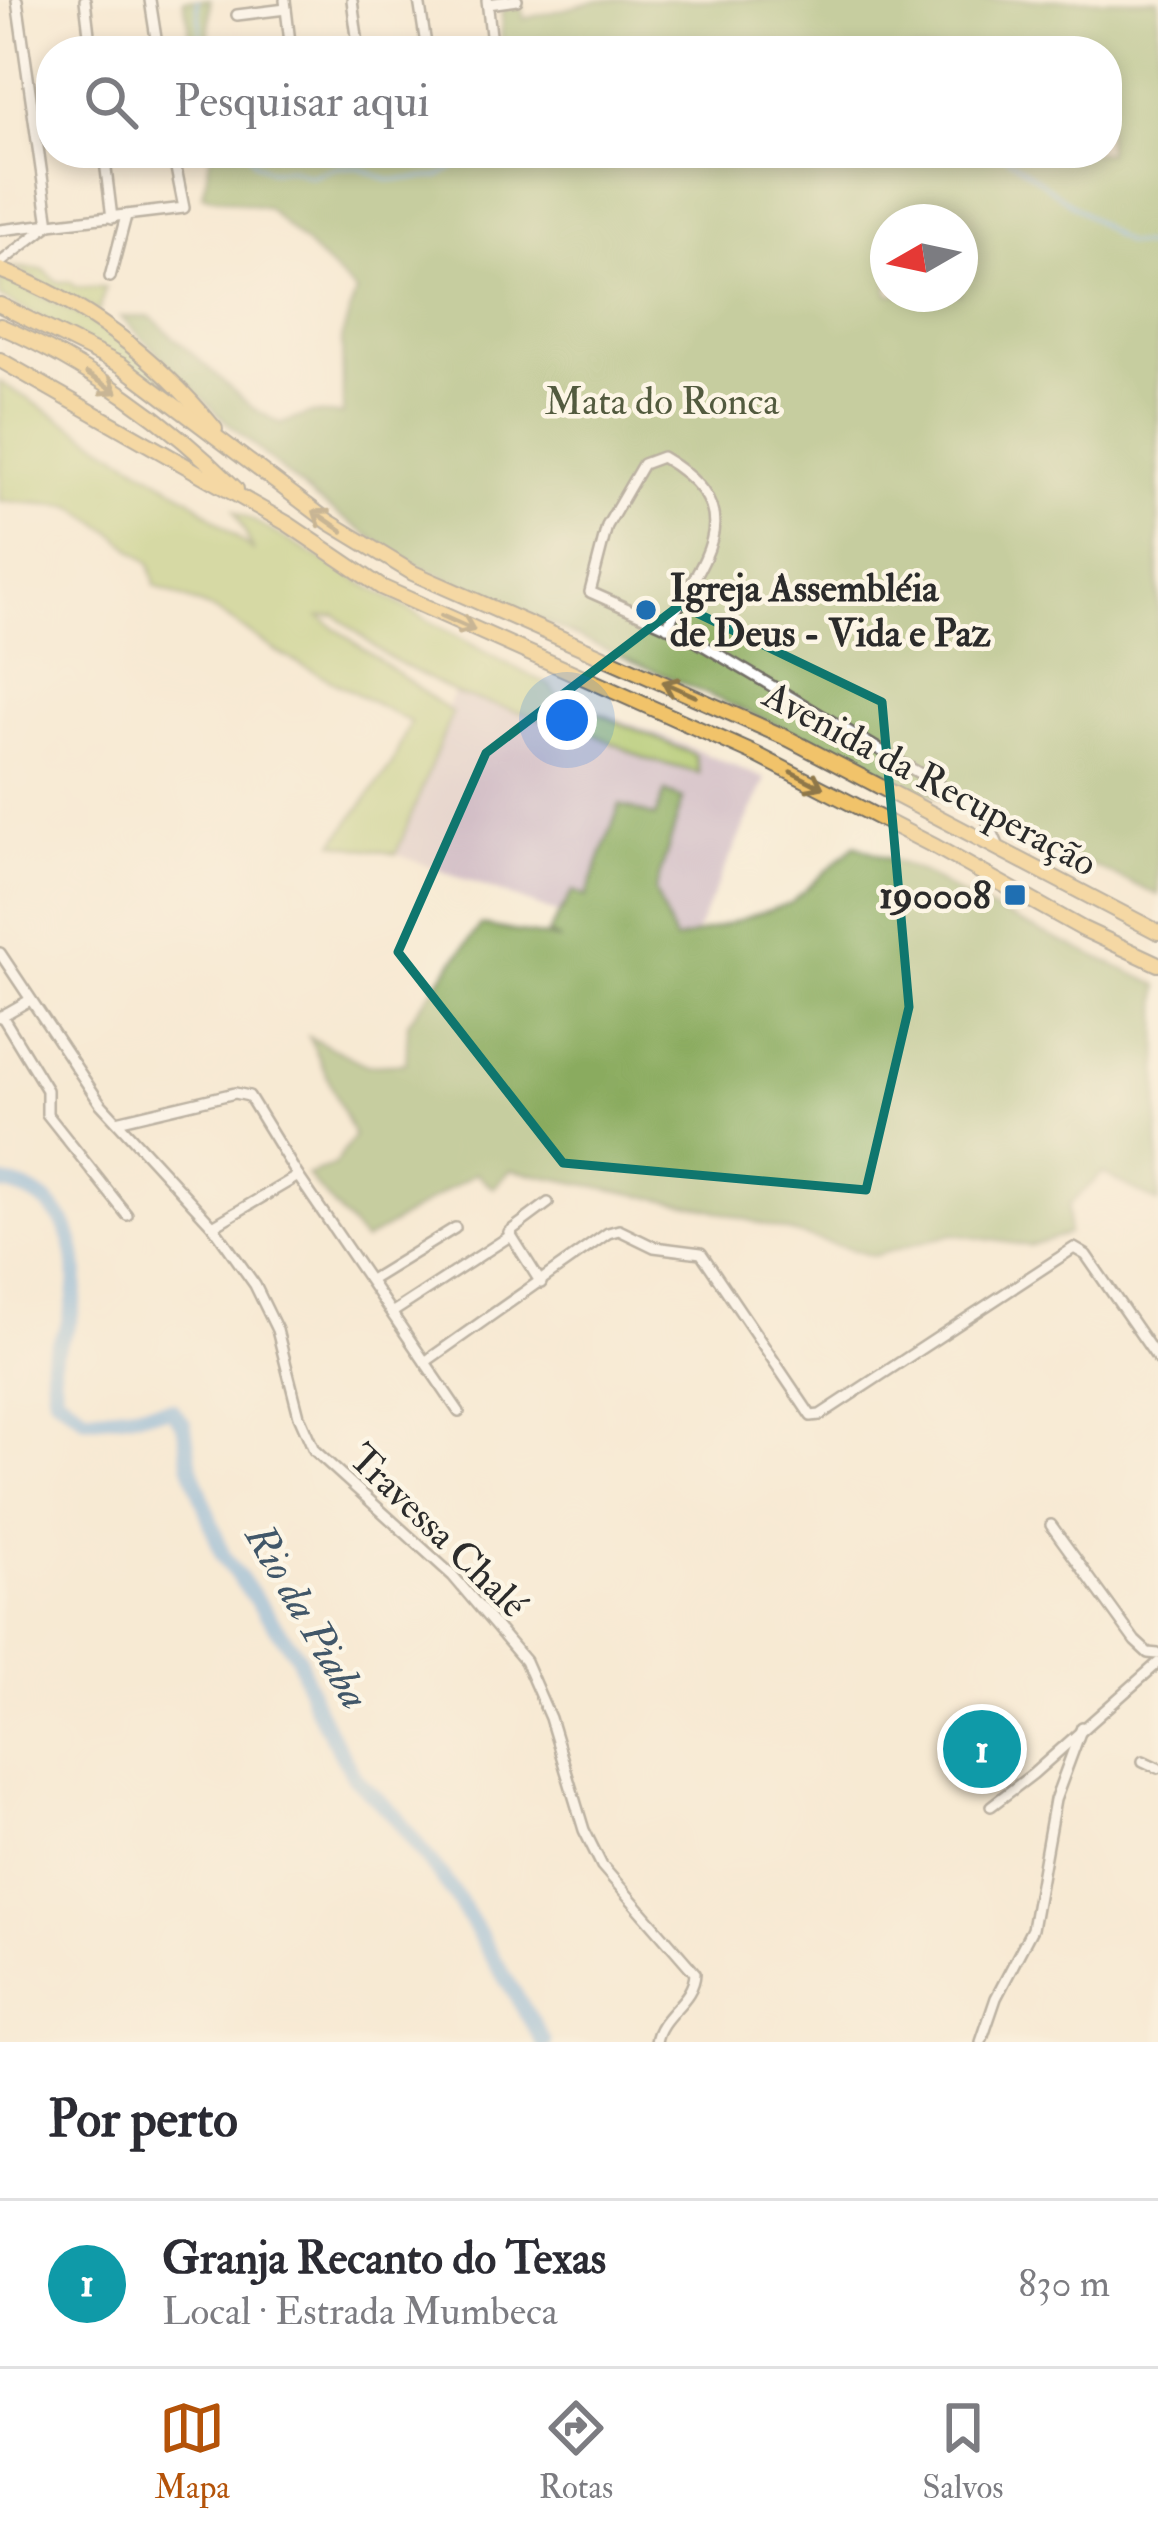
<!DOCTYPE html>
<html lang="pt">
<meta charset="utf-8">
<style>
:root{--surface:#fff;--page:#f2f2f3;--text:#2b2b33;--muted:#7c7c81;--line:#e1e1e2;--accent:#b45309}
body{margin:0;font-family:"IM FELL Double Pica",serif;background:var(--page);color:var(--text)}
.compass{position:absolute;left:870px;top:204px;width:108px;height:108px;border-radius:50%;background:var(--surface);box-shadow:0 6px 18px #0003;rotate:261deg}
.you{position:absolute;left:567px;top:720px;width:42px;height:42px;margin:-30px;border:9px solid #fff;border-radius:50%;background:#1a73e8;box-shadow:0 0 0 18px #1a73e833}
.badge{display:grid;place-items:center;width:78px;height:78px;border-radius:50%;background:var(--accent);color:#fff;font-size:39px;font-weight:700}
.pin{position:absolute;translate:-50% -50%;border:6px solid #fff;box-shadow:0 3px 12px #0006}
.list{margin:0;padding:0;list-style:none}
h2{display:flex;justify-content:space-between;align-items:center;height:156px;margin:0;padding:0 48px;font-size:51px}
h2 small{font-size:39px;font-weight:400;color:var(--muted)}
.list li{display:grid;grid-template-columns:78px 1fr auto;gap:36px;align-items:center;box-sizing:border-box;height:168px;padding:0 48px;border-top:3px solid var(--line)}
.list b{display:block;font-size:45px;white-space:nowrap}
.list p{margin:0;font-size:39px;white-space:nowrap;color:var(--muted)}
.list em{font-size:39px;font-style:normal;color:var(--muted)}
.icon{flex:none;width:66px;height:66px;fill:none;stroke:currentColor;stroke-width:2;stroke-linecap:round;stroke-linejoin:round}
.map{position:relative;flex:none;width:1158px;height:2042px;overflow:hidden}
.search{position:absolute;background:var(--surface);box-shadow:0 6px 18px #0003;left:36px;right:36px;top:36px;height:132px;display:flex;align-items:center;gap:30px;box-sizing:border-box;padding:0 42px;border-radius:48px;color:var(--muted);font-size:45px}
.sheet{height:324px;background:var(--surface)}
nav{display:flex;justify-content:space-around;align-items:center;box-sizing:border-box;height:168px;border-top:3px solid var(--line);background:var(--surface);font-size:33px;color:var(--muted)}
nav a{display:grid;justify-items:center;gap:6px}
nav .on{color:var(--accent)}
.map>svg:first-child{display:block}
</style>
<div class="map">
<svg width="1158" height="2042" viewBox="0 0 1158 2042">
<rect width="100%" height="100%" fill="#fcf5e5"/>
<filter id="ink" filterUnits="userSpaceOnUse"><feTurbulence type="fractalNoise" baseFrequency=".00833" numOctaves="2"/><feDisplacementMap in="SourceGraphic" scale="24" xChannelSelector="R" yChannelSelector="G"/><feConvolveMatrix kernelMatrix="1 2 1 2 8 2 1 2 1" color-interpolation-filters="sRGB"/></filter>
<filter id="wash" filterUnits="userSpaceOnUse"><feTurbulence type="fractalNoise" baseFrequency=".004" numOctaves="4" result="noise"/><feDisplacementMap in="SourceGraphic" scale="48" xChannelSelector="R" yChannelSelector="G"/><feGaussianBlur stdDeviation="2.7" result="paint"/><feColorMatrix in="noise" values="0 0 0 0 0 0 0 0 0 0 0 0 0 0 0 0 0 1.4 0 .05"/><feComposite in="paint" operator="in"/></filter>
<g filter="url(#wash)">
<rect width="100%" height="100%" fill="#f7ead3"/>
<!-- industrial -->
<polygon fill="#d2bdc6" points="469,657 766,779 683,960 396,854 446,709"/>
<!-- green -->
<g fill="#adc66b" stroke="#6c784b" stroke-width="3">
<polygon points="11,267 44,270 58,282 71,282 75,287 105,288 99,312"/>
<polygon points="0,275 88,319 142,355 197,413 97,347 0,297"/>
<path d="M0,382L191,499L254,552L235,511C341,568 442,632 549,685L558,696L695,755L699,773L646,759L592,733L459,695L385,655L336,615L320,617L452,713L396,854L334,843L391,766L410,722L279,653L218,612L155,586L150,564L112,532L72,506L0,501Z"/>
</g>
<!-- forest -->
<g fill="#8aab5f" stroke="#5a6b45" stroke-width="3" fill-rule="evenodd">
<polygon points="183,0 210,0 209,40 230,42 231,51 189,51 189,25"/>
<path d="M600,0H1158V895L403,559L314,498L222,418L121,317H151L253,408L281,424L311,413L343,415L342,336L356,292L267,208L203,195L211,153H1107V51H501L502,9L522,7L524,19ZM888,222H960V294H888Z"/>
<polygon points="665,792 683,799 655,891 675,941 791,903 855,845 922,872 964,897 1158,985 1158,1203 1103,1173 1069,1205 1068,1234 1029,1246 953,1234 873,1256 710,1209 511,1170 493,1188 476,1173 364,1241 307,1175 334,1165 354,1136 309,1037 367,1065 406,1063 408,1022 481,925 561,940 548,934 573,891 586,897 620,805 655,817"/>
</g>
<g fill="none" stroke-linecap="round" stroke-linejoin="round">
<!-- stream -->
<g stroke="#6aa8dc" stroke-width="3">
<polyline points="197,0 203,51"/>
<polyline points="249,153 254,162 269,171 290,169 310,176 338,167 357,167 388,180 438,177 481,153"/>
<polyline points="1001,153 1125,243 1158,246"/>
</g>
<!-- river -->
<path stroke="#6aa8dc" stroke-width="16" d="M0,1183C71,1193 88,1259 69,1322C65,1334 56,1345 53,1357C51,1368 54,1383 55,1395L86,1418L171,1409L184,1425L190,1464L223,1556L298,1656L314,1704L355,1778L394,1815L454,1893L544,2042"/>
</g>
</g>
<g filter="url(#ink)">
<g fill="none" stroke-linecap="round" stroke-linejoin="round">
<!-- minor casing -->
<g stroke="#726e66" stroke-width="14">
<g id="minor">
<polyline points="85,0 91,51"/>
<polyline points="150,0 158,51"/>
<polyline points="285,0 291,51"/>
<polyline points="352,0 359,51"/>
<polyline points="419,0 427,51"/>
<polyline points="487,0 491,35"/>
<polyline points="488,4 517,0"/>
<polyline points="237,15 286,9"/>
<polyline points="104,153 112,218"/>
<polyline points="0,230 184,208 173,153"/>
<polyline points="0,263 49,225 17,0"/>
<polyline points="110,277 126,216"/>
<path d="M667,627C704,557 753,511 662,457L643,464L607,526L590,592L684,634L983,811L999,847"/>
<path d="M0,953L100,1103L213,1226L255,1285L277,1330L299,1416L314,1450L453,1576L525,1661L550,1718L584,1830L602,1866L695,1973C694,2002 660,2014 656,2042"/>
<polyline points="2,1016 47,1090 47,1114 127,1215"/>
<polyline points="0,1017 30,1000"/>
<polyline points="117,1121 235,1093 249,1096 298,1176 459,1412"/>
<polyline points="213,1226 298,1176"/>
<polyline points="372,1279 455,1228"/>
<polyline points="541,1283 509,1232 548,1203"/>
<polyline points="393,1312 510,1236"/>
<polyline points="425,1362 608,1233 619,1230 654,1247 701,1253 811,1416 820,1415 1074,1248 1086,1255 1158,1359"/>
<polyline points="1051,1525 1135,1641 1148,1653 1158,1654"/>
<polyline points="1143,1761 1158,1768"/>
<polyline points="991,1806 1033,1774 1158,1663"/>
<polyline points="981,2042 996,1998 1032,1929 1055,1800 1082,1727"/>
</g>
</g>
<!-- trunk casing -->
<g stroke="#726e66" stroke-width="18">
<g id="trunk">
<path d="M0,270C86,303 157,358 215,429"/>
<polyline points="0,305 121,365 329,522 413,573 789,739 1158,932"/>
<path d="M0,326C87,364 169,422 236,489"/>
<polyline points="0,360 288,524 381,587 757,755 936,847 1083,929 1158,964"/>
</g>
</g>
<!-- minor -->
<use href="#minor" stroke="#fff" stroke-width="9"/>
<!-- trunk -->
<use href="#trunk" stroke="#f1c36a" stroke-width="14"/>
</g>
<!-- one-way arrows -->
<defs><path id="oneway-shaft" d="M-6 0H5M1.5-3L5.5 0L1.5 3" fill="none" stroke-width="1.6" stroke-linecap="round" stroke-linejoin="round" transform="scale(3)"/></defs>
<g stroke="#8e774a">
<use href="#oneway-shaft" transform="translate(102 383) rotate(32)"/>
<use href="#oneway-shaft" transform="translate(328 521) rotate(-145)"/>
<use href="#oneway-shaft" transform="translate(458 623) rotate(24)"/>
<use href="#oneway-shaft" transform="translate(679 689) rotate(-156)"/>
<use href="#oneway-shaft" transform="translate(807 780) rotate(27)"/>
</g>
</g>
<!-- marked area -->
<path d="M0 0H1158V2042H0ZM680,605L882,702L909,1007L866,1190L563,1163L398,952L486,753Z" fill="#f7ead3" fill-opacity=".55" fill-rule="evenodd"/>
<path fill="none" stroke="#0f766e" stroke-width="9" stroke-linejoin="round" d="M680,605L882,702L909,1007L866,1190L563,1163L398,952L486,753Z"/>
<!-- markers -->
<g fill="#1f6fb2" stroke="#fcf5e5" stroke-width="4.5">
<circle cx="646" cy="610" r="12"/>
<rect x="1003" y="883" width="24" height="24" rx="6"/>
</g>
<g text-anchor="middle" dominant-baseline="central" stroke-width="9" stroke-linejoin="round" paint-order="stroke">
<!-- park labels -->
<g font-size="39" fill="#525a3e" stroke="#fcf5e5">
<text x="662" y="401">Mata do Ronca</text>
</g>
<!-- poi labels -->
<g font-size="39" font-weight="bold" fill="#2b2b2b" stroke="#fcf5e5" text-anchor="start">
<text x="670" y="588">Igreja Assembléia<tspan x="670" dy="45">de Deus - Vida e Paz</tspan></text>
<text x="991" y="895" text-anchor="end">190008</text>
</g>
<!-- street labels -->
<g font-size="39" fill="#2b2b2b" stroke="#fcf5e5">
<text transform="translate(930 779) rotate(28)">Avenida da Recuperação</text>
<text transform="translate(438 1531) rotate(44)">Travessa Chalé</text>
</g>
<!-- water labels -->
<g font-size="42" font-style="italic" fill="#415769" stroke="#fcf5e5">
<text transform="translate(307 1617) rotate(60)">Rio da Piaba</text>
</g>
</g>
</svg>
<svg class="compass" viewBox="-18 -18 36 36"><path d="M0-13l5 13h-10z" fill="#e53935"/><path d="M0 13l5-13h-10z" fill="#7c7c81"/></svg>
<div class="you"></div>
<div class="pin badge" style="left:982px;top:1749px;background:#0f9aa8">1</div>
<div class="search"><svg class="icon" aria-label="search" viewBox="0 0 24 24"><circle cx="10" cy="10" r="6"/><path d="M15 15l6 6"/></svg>Pesquisar aqui</div>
</div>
<section class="sheet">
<h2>Por perto<small></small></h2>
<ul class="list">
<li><span class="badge" style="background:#0f9aa8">1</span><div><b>Granja Recanto do Texas</b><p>Local · Estrada Mumbeca</p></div><em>830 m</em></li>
</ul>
</section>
<nav>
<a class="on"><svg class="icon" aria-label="map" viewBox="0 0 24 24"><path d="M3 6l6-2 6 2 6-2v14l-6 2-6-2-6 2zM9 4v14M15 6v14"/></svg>Mapa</a>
<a><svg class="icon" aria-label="directions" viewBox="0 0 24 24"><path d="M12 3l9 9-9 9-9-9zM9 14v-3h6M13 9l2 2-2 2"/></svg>Rotas</a>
<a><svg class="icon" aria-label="saved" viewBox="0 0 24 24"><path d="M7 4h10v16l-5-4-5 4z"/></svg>Salvos</a>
</nav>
